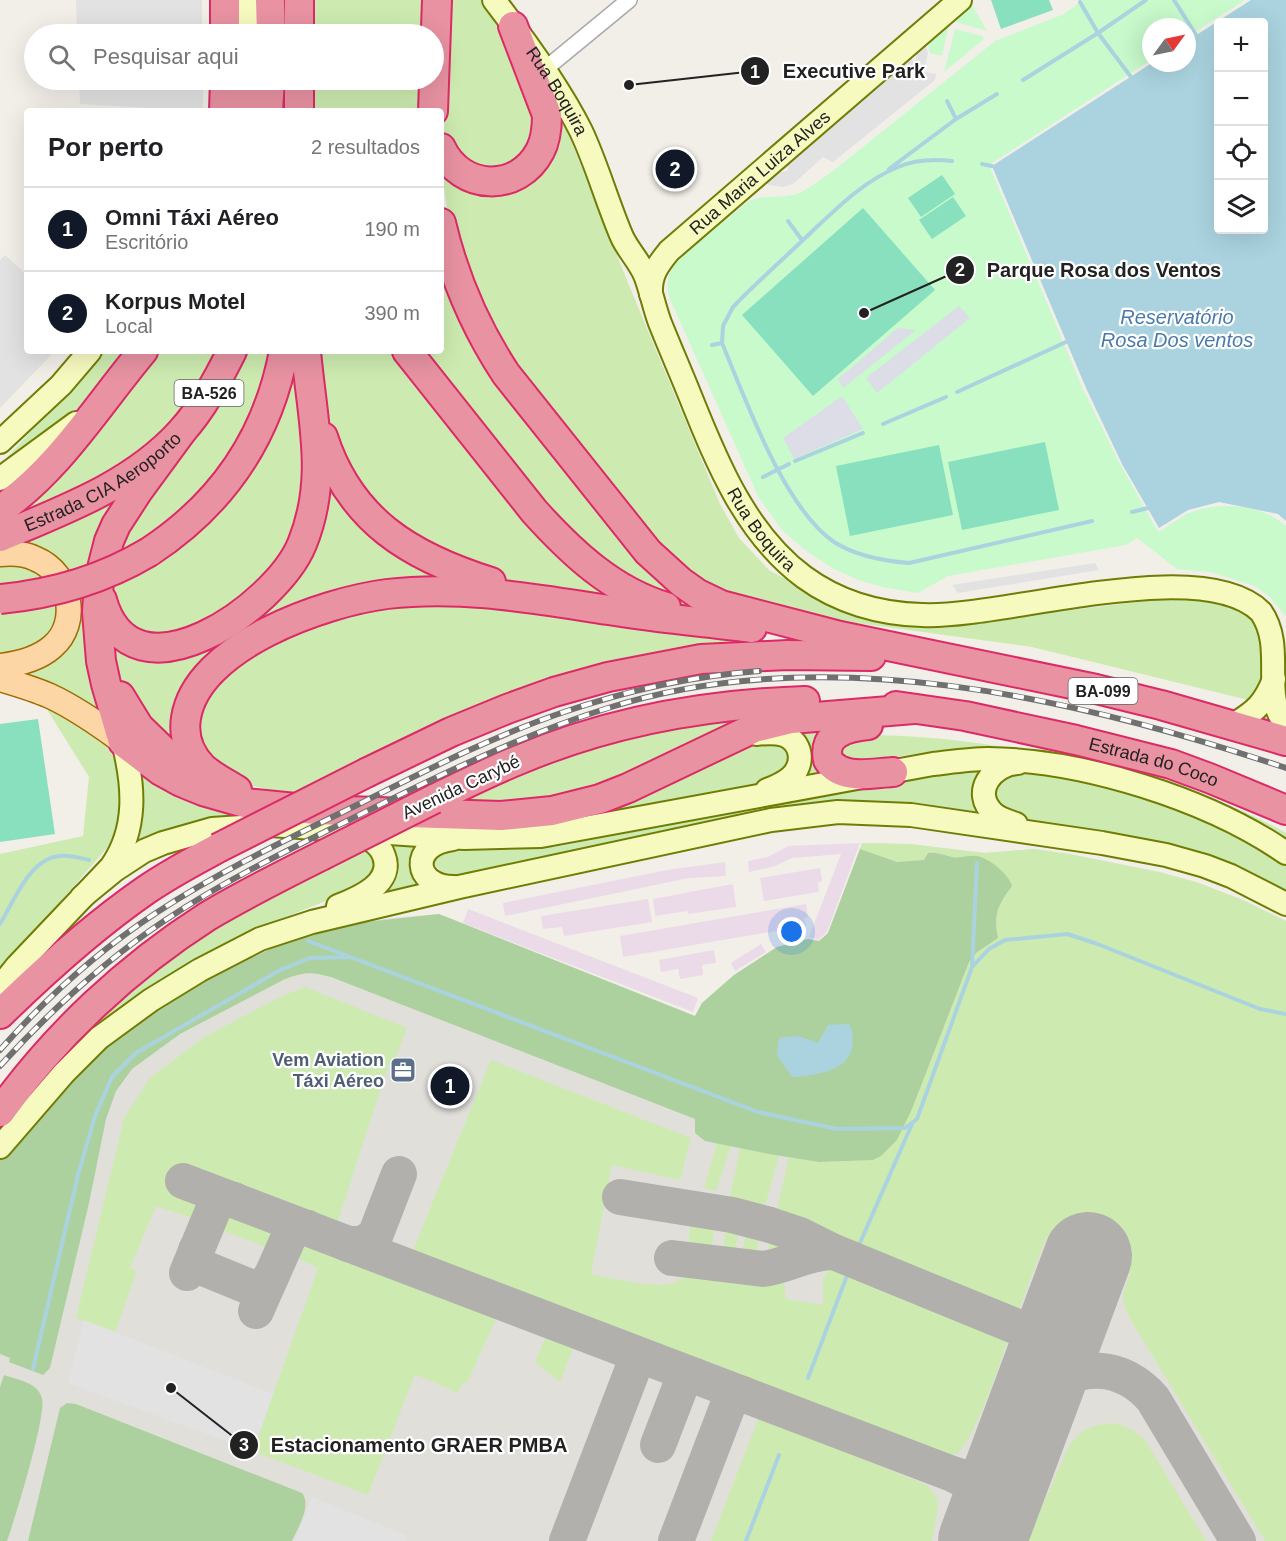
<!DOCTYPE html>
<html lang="pt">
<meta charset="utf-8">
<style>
:root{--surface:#fff;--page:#f2f2f2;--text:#202124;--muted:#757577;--line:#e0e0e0;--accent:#111827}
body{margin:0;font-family:Helvetica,sans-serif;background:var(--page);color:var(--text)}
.controls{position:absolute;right:18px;top:18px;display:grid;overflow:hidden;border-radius:6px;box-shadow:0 6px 24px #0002}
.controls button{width:54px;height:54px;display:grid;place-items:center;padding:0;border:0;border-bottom:2px solid var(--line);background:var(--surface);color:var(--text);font:30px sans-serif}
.compass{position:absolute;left:1142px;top:18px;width:54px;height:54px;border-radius:50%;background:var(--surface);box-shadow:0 6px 24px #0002;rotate:57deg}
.you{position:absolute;left:792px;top:932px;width:21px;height:21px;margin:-15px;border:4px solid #fff;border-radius:50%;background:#1a73e8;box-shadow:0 0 0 9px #1a73e833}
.badge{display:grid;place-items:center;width:39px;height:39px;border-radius:50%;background:var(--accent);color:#fff;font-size:20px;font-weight:700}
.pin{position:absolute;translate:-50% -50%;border:3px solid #fff;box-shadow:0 2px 6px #0006}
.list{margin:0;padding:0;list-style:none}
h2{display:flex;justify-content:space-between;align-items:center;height:78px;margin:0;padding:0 24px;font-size:26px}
h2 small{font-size:20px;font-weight:400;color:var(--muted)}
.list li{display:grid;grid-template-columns:39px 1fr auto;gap:18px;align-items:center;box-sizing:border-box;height:84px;padding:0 24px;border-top:2px solid var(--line)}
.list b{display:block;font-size:22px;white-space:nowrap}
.list p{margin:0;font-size:20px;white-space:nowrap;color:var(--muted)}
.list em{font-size:20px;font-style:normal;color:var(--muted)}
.icon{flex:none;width:33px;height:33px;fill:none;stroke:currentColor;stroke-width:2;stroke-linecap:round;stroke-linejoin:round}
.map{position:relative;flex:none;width:1286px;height:1541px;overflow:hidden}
.search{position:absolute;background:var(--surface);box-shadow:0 6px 24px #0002;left:24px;top:24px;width:420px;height:66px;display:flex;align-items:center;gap:15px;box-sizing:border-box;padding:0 21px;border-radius:33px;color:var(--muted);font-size:22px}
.panel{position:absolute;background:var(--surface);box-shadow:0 6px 24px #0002;left:24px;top:108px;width:420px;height:246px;border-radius:6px}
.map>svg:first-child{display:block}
</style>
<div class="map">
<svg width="1286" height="1541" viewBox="0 0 1286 1541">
<rect width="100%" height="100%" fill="#f2efe9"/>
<!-- industrial -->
<g fill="#ebdbe8">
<polygon points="860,843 827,932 818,940 809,937 841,854 792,858 772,867 749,872 748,861 768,857 788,846"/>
<polygon points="725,862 726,876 689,878 505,916 503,903 667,870"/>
<polygon points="820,868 822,881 818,883 819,892 764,901 760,878"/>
<polygon points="733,884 736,907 688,914 687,911 655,916 653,899"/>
<polygon points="648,899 652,922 564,936 562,927 543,929 541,916"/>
<polygon points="806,904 808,917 804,918 806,926 623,957 620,936"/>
<polygon points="468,909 698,998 693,1012 463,923"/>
<polygon points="761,944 766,952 735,971 731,963"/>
<polygon points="714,950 716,963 702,965 703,975 680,979 678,969 661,972 659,960"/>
</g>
<!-- airport -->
<polygon fill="#e1dfda" points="862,843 910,844 986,853 1034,849 1069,854 1159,872 1196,882 1243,900 1286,921 1286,1541 0,1541 0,1156 157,1009 204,982 351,924 392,918 439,914 695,1016 702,1003 734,975 777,947 808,939 819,941 828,933"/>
<!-- grass -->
<g fill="#cdebb0">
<polygon points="309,0 430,0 431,34 309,34"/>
<path d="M446,0H484L526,67L537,136L517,166L484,172C460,154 446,152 442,120Z"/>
<polygon points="309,80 428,80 427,111 310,111"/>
<polygon points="556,104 631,290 720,504 739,538 770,571 853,612 998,619 1170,598 1227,603 1259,620 1271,655 1255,698 1248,700 1032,647 805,616 721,597 666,560 505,358 452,239 441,168 508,185"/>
<polygon points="441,252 451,282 693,602 689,607 675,604 576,545 419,351 441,351"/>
<polygon points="105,351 132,351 62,425 0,471 0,465"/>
<polygon points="154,351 221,351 213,369 160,437 106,475 5,526"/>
<polygon points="243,351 272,351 261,392 239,443 207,486 166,526 113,557 116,545"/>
<polygon points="294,351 311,451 289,554 208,629 139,639 107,587 175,548"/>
<polygon points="313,351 396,351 629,601 520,584 469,568 404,539 335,457"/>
<polygon points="323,466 453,577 406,585 202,672 193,764 121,688 110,634 124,646 258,610"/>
<polygon points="132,485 92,566 64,575 16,542"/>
<polygon points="0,559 20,559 51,579 0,586"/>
<polygon points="87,594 108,719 13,670 32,665 74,599"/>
<polygon points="411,598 739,638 740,644 294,795 248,785 200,753 194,741 200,695 283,633"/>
<polygon points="62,602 63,610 46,642 0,657 0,610"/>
<path d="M49,707C62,714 75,720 87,727C128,754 124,800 113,841L0,971V854L83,836L89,777L48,711Z"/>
<path d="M748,716C674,753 602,795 518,804C496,807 472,804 449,804L522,769L636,733Z"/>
<polygon points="831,724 824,772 803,782 797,731"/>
<path d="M875,735C928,736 982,742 1034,753L958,751L930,752L851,763L842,760L840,747L843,743Z"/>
<polygon points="766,742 784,745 791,755 788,766 768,780 754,785 589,819 475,825 754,744"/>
<polygon points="141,769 257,813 136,844 143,808"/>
<polygon points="981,769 978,777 984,815 758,813 456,875 442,872 434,864 436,854 459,848 522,849 561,846 909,777"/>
<polygon points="1013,772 1058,774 1165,800 1286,861 1286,892 1225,862 1189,849 1019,818 995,802 994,784"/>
<path d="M1164,781C1206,795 1247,811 1286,833V844L1162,784Z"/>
<path d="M862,843L910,844L983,853L1034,849L1069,854L1159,872L1196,882L1243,900L1286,921V1541H1265L1129,1317C1119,1295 1123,1292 1131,1272L1046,1238L1016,1317L1013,1318L845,1250L798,1225L775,1218L789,1157L819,1162L873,1160L890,1147L912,1109L969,962L976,953L998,938C993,914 998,905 1012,886L968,856L954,858L936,852L928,853L924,860C903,865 879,860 860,849Z"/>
<path d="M392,844L416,845C408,861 415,871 422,886L382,895C392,876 401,867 390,845Z"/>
<polygon points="368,848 376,860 372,874 356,889 253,930 201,956 141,994 73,1049 69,1045 96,1018 182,946 340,857"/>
<polygon points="305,987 407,1028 393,1064 389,1063 337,1224 186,1168 176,1196 196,1205 199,1213 192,1218 156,1206 130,1268 137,1271 115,1332 76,1318 124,1118 150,1078 206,1036 280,997"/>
<path d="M491,1060L691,1138L680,1180L612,1165L591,1274C611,1278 658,1290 676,1282C683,1279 684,1272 686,1266L760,1278L783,1275L786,1299L823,1305V1280L831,1264H837L1008,1333L1010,1335C1002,1356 972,1450 954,1455C945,1457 935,1452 927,1449L414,1253L413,1250Z"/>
<polygon points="717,1143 731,1146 716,1191 704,1188"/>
<polygon points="740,1148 779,1156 764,1209 730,1198"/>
<polygon points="692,1212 716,1220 710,1257 687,1253"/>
<polygon points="224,1214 271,1233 276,1238 273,1246 268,1248 219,1229 216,1225 216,1221"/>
<polygon points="727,1226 739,1229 734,1260 721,1259"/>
<polygon points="747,1229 757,1232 759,1239 754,1261 747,1264 742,1263 742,1252"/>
<polygon points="770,1240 798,1243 804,1248 801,1251 773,1263 767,1263"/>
<polygon points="299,1244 496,1319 467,1383 463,1382 458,1393 415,1374 368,1495 253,1451 318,1268 292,1256 291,1248 293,1245"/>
<polygon points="545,1338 573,1348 560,1382 535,1362"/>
<polygon points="759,1417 927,1485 936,1496 938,1509 932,1541 711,1541"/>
<path d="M1115,1423L1131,1429L1145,1440L1206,1541H1027L1070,1444C1085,1427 1092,1425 1115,1423Z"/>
</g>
<!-- forest -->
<g fill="#add19e">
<path d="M860,849L897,862L924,860L928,853C937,852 943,855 952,857C959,859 968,855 976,856C988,857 1009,874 1012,886C998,905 993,914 998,938L976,953L969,962L912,1109L897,1140L881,1156L873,1160L819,1162L769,1154L705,1141L695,1133V1119L331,977C310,971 303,972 283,980L180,1034L132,1069L116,1091L106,1119L89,1203L50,1368L43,1375L9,1362L10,1358L0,1354V1156L111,1037L204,982L278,945L328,926L439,914L695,1016L702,1003L734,975L777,947L808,939L819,941L828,933Z"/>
<path d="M4,1375C18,1380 37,1382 42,1398C47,1414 15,1519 7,1541H0V1387Z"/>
<path d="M67,1403L76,1404L302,1493C312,1505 298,1528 292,1541H28L60,1408Z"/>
</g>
<!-- park -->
<g fill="#c8facc">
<path d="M1083,0H1245L1187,37V27H1151V60L989,165L1083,389L1119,462L1158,532C1168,527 1178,518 1189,513C1220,501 1261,504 1286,526V617L1270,597L1255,586L1210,572L1177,569L1137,538L1126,545L948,576L918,593L887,588L858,580L832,568L805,550L781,529L758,496L669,297C666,281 668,271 679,258L749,201C764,194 781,199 797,194C811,188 825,176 838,167L995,41L1064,14Z"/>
<polygon points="971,3 987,31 956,22 959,12"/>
<polygon points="950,20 942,56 930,53 927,40"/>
<polygon points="955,29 982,36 984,39 944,72"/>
</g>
<!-- pitch -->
<g fill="#88e0be">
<polygon points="991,0 1049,0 1053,10 1001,29"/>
<polygon points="942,175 955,194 921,217 908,198"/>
<polygon points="953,197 966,216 932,239 919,220"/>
<polygon points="863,208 935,290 813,396 742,315"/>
<polygon points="1045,442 1059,510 962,530 948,462"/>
<polygon points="939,445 953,515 850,536 836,466"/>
<polygon points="38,719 55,834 0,842 0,724"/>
</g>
<!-- parking -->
<g fill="#e2e2e2">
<polygon points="76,0 202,0 202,34 77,34"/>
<polygon points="924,41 928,53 924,72 936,74 935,80 833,162 823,157 793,184 783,187 769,185 762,180 773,170 785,172 788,170 786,159 909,54 914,63 917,55 915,48"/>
<polygon points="79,80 203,80 203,111 80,104"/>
<polygon points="5,255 27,275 27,351 55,351 0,408 0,260"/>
<polygon points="1095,563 1099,570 958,593 952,585"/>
<polygon points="84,1320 273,1394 253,1451 68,1383"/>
<polygon points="312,1497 408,1536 406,1541 294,1541"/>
</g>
<!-- plaza -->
<g fill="#dddde8">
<polygon points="959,306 970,318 877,393 866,378"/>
<polygon points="898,328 916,330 843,388 838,379"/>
<polygon points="842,396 863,429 794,459 783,438"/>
</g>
<!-- water -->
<g fill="#aad3df" fill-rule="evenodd">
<path d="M1251,0H1286V521L1278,514L1219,502L1188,510L1159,528L1122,464L1086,388L992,166L1152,63H1187V41ZM1218,22H1264V230H1218Z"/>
<path d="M849,1024C854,1033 853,1038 852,1047C848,1073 812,1075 792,1077L777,1055L779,1038L798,1036L818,1043L828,1025Z"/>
</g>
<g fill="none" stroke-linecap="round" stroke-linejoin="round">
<!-- stream -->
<g stroke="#aad3df" stroke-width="4">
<polyline points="1174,0 1196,35"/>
<polyline points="1080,2 1098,33 1131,77"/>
<polyline points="1023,80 1098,33 1146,0"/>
<polyline points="947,101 956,119"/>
<path d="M952,161C935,159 914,160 898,167C861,182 832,213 803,240C780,262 756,283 733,307L723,326L722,343C745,398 784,508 834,542C856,556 884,561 909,563L1092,521"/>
<polyline points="982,164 992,166"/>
<polyline points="889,169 956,119 997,94"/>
<polyline points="788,221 802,240"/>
<polyline points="712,345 722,343"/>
<polyline points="957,392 1066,342"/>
<polyline points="883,424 946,397"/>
<polyline points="795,461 863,433"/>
<polyline points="763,477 789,464"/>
<polyline points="1132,512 1148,508"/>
<path d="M0,924C14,901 30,858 60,856C69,855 80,858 89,860"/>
<polyline points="308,941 758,1112 837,1129 905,1128 917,1119 972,967 989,949 1005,940 1067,934 1095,943 1260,1009 1286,1014"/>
<polyline points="972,967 977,863"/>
<polyline points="856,1252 912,1124"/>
<polyline points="33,1369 78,1175 95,1116 112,1077 136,1053 280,970 310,958 347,957"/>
<polyline points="808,1378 848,1273"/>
<polyline points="746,1541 779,1455"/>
</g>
<!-- taxiway -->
<g stroke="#b1b0ac" stroke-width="36">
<path d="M183,1181L955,1475C982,1483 999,1478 1015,1454"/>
<polyline points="620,1197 732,1215 770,1225 800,1235 834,1252 1027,1331 1045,1341 1053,1349 1051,1355"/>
<polyline points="348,1244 362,1244 375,1236 399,1174"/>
<polyline points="196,1250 196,1261 201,1267 255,1289 262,1287 270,1278"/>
<path d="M672,1258L763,1269C787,1266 810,1251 834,1252"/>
<polyline points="187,1273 216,1203 223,1199 234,1200"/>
<polyline points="256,1311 291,1232 298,1227 308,1228"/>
<path d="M1029,1419C1033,1411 1037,1402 1043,1395C1076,1360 1123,1364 1153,1399L1238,1541"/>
<polyline points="658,1445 681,1385 686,1378 695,1376"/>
<path d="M955,1475C978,1487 994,1497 988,1526"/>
<polyline points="567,1541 634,1366 639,1360 647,1359"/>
<polyline points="676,1541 730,1400 735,1395 743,1394"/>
</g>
<!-- runway -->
<polyline stroke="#b1b0ac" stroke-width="88" points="982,1541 1088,1256"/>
<!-- street casing -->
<g stroke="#a9a9a9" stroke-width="18">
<polyline id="street" points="544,70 629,0"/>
</g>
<!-- secondary casing -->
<g stroke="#707d05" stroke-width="26">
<g id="secondary">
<path id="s1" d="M494,0C524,39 559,87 581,131C597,165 607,202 622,237C628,250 639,261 645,275C651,290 654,307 660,323C670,348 681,373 691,398C717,463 746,534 804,577C838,602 880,614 922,615C1002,619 1201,553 1261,612C1286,648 1260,695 1286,724"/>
<polyline points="246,34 246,0"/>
<path id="s2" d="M651,294C650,275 657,266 669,251L960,0"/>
<polyline points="0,442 61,385 90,351"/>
<polyline points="0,479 76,423"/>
<path d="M1233,725C1256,711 1264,704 1274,679"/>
<path d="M756,734C765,733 775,732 784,735C802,742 805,764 791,777C784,783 775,787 767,790"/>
<path d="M1016,824C1008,821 1000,819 994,814C970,792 993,764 1018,763"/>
<path d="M453,839C409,844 413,887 454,887"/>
<path d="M82,897L115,870L144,851L163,843L212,829L270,825L464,838L541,836L933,764C951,762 970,759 988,759C1083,760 1208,799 1286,853"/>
<path d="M338,906C359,898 394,883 384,856C380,844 367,836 356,833"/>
<path d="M0,987L17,966L111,867C138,829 134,785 123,742"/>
<polyline points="0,1147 64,1073 99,1038 151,1000 200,970 260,939 312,922 459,887 771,820 838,812 911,815 1102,843 1166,855 1205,866 1231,876 1286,904"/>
</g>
</g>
<!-- primary casing -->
<g stroke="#a06b00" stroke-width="27">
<g id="primary">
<path d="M0,554C12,553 25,553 36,559C70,573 81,623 52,647C38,659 18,664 0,666"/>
<path d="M0,679C17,684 34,689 50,696C76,708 100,725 123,742"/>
</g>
</g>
<!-- highway casing -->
<g stroke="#dc2a67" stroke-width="32">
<g id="highway">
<polyline points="270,0 271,34"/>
<polyline points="299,0 299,34"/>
<polyline points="225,34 225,0"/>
<polyline points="246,80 247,111"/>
<polyline points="224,111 225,80"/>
<polyline points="268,111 270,80"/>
<polyline points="299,111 299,80"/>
<polyline points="433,111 437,0"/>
<path d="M441,148C461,191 518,193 540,151C546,140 547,127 547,115L513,26"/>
<path d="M441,223C454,278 475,327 506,374L648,552L681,582L698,594L721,605L840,636L1096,689L1161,705L1286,741"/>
<path d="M407,351L534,511C571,552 612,591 666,607"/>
<polyline points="182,431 138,491 116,525 109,541 99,580 97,612 101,661 106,684 123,742 161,771 181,782 203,791 245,803 316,810 501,816 552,811 600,799 628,788 754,728 791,719 914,709"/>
<path d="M323,437C350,521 411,557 491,582"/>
<path d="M0,510C60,468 97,406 143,351"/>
<path id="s3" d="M0,537C64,510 133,485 181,432C202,409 218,379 232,351"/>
<path d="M149,552C222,504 268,437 284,351"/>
<path d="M102,600C132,708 276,607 302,544C329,478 312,420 306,351"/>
<polyline points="120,696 139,727 174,761"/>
<path id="s4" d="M896,706L965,716L1076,740L1171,764L1209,778L1286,810"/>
<path d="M868,725C848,727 822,733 828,760C842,781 871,773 893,772"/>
<polyline points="368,772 451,732 507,709 554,692 608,677 701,659 788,655 871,656"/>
<path d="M237,790C226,783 213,777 203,768C190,755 183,737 186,718C197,646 324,602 387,594C462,585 535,599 608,610C656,618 704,622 752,628"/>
<path d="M434,799C463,785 491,771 521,759C611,721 708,704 805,701"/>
<path d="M0,1014C45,970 94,926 146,890C169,874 194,861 218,848"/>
<path d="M0,1112C55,1035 128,967 208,916C245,894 283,875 321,856"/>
</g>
</g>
<!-- street -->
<use href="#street" stroke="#fff" stroke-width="15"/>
<!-- secondary -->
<use href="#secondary" stroke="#f7fabf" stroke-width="22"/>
<!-- primary -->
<use href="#primary" stroke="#fcd6a4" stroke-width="24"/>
<!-- highway -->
<use href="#highway" stroke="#e892a2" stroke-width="28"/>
<!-- rail casing -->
<g stroke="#707070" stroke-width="6">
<g id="rail">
<path d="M0,1050C46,998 98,951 156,913C220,871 290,838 359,804C425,771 491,737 561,713C625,691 692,676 759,671"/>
<path d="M0,1066C49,1012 103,962 164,921C222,882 286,851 349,820C434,778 518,736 608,708C825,639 1077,698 1286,768"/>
</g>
</g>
<!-- rail -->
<use href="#rail" stroke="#fff" stroke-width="4" stroke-dasharray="11" stroke-linecap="butt"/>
<!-- highway-bridge casing -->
<g stroke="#dc2a67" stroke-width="32" stroke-linecap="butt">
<g id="highway-bridge">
<path d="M0,599C54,594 102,580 149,552"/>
<polyline points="218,848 368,772"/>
<polyline points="321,856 434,799"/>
</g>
</g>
<!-- highway-bridge -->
<use href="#highway-bridge" stroke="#e892a2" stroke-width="28"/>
</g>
<!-- icons -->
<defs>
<g id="office-square" transform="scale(1.35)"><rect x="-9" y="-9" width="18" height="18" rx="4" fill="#5c6f8a" stroke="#fff"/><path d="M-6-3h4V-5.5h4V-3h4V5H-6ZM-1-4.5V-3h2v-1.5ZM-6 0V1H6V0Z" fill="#fff"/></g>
</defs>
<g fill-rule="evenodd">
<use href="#office-square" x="403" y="1070"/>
</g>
<g text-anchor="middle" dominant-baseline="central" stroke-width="4.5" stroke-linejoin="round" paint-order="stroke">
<!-- shield labels -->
<g fill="#fff" stroke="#646464" stroke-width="1.5">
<rect x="174.5" y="380" width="69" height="26" rx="4.5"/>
<rect x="1068.5" y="678" width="69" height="26" rx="4.5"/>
</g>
<g font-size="16" font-weight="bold" fill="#222">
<text x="209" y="393">BA-526</text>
<text x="1103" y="691">BA-099</text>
</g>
<!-- street labels -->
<g font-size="18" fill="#222" stroke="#fff">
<text stroke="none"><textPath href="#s1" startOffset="111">Rua Boquira</textPath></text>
<text stroke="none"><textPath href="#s2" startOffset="168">Rua Maria Luiza Alves</textPath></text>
<text stroke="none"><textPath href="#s3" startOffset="117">Estrada CIA Aeroporto</textPath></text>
<text stroke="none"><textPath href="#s1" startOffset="597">Rua Boquira</textPath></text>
<text stroke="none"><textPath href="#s4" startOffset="264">Estrada do Coco</textPath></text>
<text transform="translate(461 787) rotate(-25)">Avenida Carybé</text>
</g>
<!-- service labels -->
<g font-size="18" font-weight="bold" fill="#4e5e75" stroke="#fff" text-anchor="end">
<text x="384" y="1060">Vem Aviation<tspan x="384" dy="21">Táxi Aéreo</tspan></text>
</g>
<!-- water labels -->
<g font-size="20" font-style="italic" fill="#4a7aab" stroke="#fff">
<text x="1177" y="317">Reservatório<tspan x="1177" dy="23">Rosa Dos ventos</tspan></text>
</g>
</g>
<!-- callouts -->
<path fill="none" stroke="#222" stroke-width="2" d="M629 85L755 71M864 313L960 270M171 1388L244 1445"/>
<g fill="#222" stroke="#fff" stroke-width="2">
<circle cx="629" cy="85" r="6"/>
<circle cx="864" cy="313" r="6"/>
<circle cx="171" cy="1388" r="6"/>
<circle cx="755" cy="71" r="15"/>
<circle cx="960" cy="270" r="15"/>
<circle cx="244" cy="1445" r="15"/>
</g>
<g font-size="18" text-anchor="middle" font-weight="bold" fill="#fff">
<text x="755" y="78">1</text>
<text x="960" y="276">2</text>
<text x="244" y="1451">3</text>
</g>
<g font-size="20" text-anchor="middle" font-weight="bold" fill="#222" stroke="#fff" stroke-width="4.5" stroke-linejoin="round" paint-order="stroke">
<text x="854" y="78">Executive Park</text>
<text x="1104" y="277">Parque Rosa dos Ventos</text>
<text x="419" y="1452">Estacionamento GRAER PMBA</text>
</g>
</svg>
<div class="controls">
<button>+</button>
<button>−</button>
<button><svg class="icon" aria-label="locate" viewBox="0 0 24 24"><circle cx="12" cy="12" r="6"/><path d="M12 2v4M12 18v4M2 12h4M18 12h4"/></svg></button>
<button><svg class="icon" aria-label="layers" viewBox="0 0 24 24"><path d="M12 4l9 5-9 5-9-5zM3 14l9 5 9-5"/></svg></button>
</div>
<svg class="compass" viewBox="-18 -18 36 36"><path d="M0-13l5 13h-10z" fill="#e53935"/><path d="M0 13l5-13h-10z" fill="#757577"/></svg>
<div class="you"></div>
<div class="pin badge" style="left:450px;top:1086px">1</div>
<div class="pin badge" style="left:675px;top:169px">2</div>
<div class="search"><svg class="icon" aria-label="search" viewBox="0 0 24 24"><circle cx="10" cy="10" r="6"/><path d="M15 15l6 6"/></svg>Pesquisar aqui</div>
<section class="panel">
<h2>Por perto<small>2 resultados</small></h2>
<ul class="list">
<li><span class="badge">1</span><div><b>Omni Táxi Aéreo</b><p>Escritório</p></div><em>190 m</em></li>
<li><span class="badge">2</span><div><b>Korpus Motel</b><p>Local</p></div><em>390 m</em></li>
</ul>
</section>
</div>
